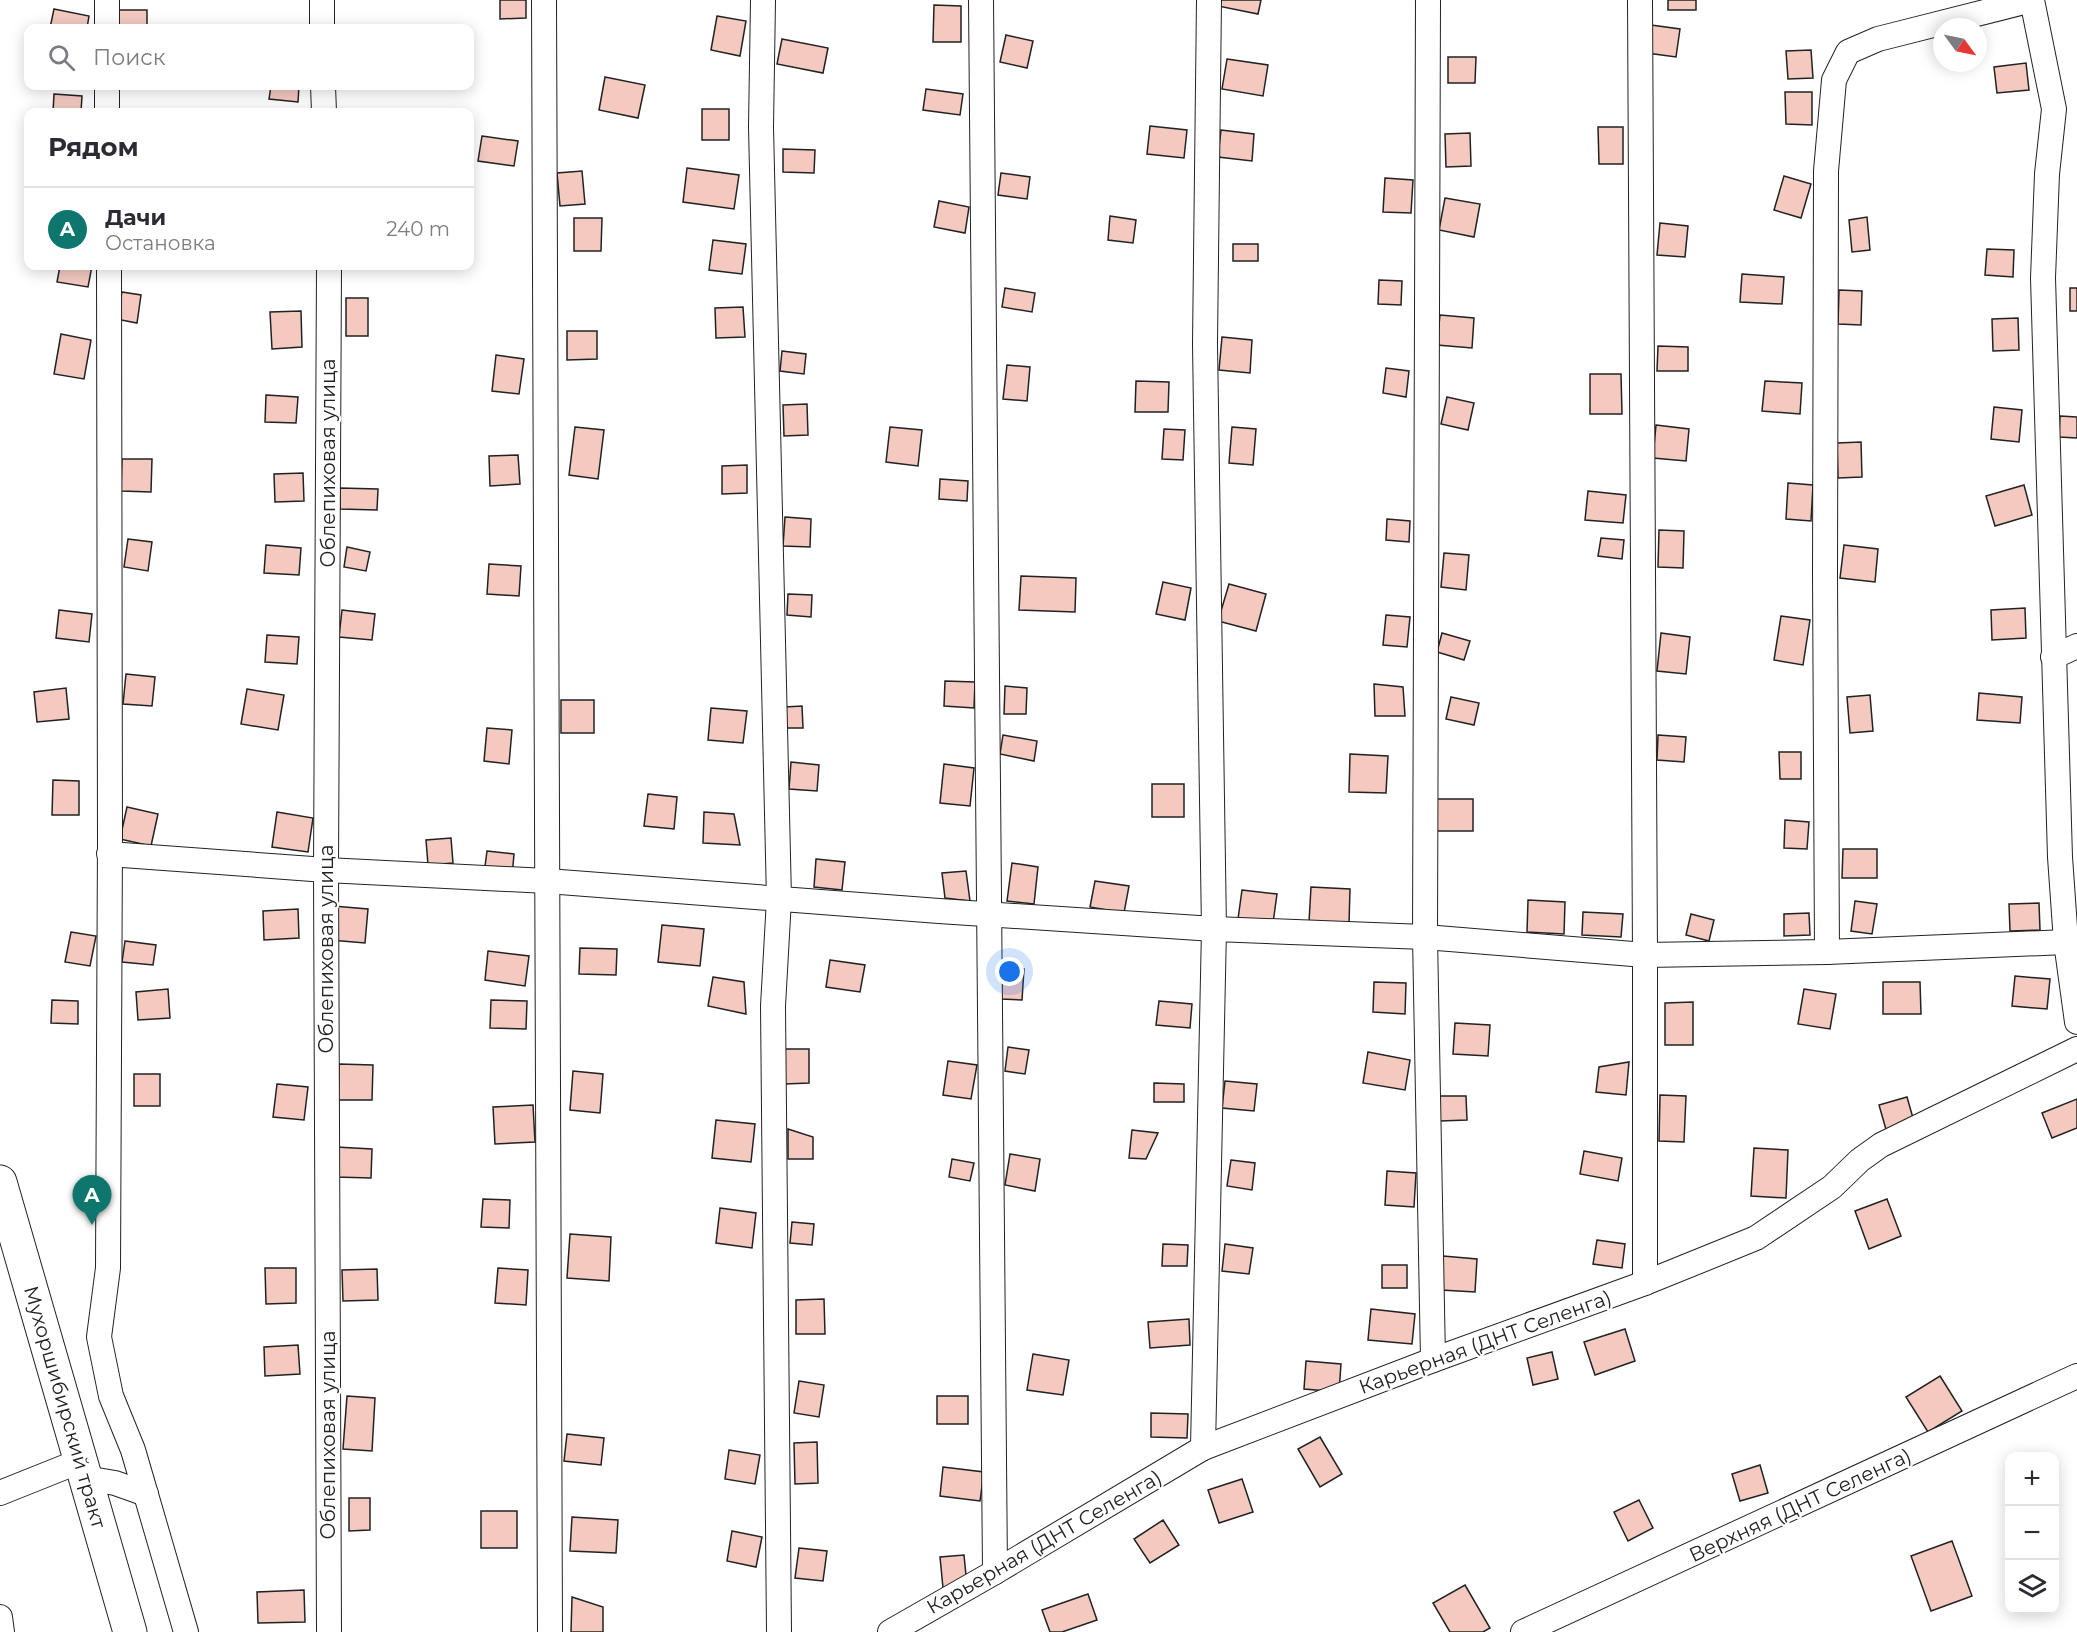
<!DOCTYPE html>
<html lang="ru">
<meta charset="utf-8">
<style>
:root{--surface:#fff;--page:#f7f7f7;--text:#2b2b33;--muted:#7c7c81;--line:#e1e1e2;--accent:#0f766e}
body{margin:0;font-family:Montserrat,sans-serif;background:var(--page);color:var(--text)}
.controls{position:absolute;right:18px;bottom:18px;display:grid;overflow:hidden;border-radius:12px;box-shadow:0 3px 15px #0003}
.controls button{width:54px;height:54px;display:grid;place-items:center;padding:0;border:0;border-bottom:2px solid var(--line);background:var(--surface);color:var(--text);font:30px sans-serif}
.compass{position:absolute;left:1933px;top:18px;width:54px;height:54px;border-radius:50%;background:var(--surface);box-shadow:0 3px 15px #0003;rotate:123deg}
.you{position:absolute;left:1010px;top:972px;width:21px;height:21px;margin:-15px;border:4px solid #fff;border-radius:50%;background:#1a73e8;box-shadow:0 0 0 9px #1a73e833}
.badge{display:grid;place-items:center;width:39px;height:39px;border-radius:50%;background:var(--accent);color:#fff;font-size:20px;font-weight:700}
.pin{position:absolute;translate:-50% -50px;filter:drop-shadow(0 2px 3px #0008)}
.pin::after{content:'';position:absolute;top:32px;width:21px;height:18px;background:inherit;clip-path:polygon(0 0,100% 0,50% 100%)}
.list{margin:0;padding:0;list-style:none}
h2{display:flex;justify-content:space-between;align-items:center;height:78px;margin:0;padding:0 24px;font-size:26px}
h2 small{font-size:20px;font-weight:400;color:var(--muted)}
.list li{display:grid;grid-template-columns:39px 1fr auto;gap:18px;align-items:center;box-sizing:border-box;height:84px;padding:0 24px;border-top:2px solid var(--line)}
.list b{display:block;font-size:22px;white-space:nowrap}
.list p{margin:0;font-size:20px;white-space:nowrap;color:var(--muted)}
.list em{font-size:20px;font-style:normal;color:var(--muted)}
.icon{flex:none;width:33px;height:33px;fill:none;stroke:currentColor;stroke-width:2;stroke-linecap:round;stroke-linejoin:round}
.map{position:relative;flex:none;width:2077px;height:1632px;overflow:hidden}
.search{position:absolute;background:var(--surface);box-shadow:0 3px 15px #0003;left:24px;top:24px;width:450px;height:66px;display:flex;align-items:center;gap:15px;box-sizing:border-box;padding:0 21px;border-radius:12px;color:var(--muted);font-size:22px}
.panel{position:absolute;background:var(--surface);box-shadow:0 3px 15px #0003;left:24px;top:108px;width:450px;height:162px;border-radius:12px}
.map>svg:first-child{display:block}
</style>
<div class="map">
<svg width="2077" height="1632" viewBox="0 0 2077 1632">
<rect width="100%" height="100%" fill="#fff"/>
<!-- building -->
<g fill="#f3c9c0" stroke="#222" stroke-width="1.5">
<polygon points="500,0 526,0 526,18 500,19"/>
<polygon points="1219,0 1261,0 1258,14 1218,6"/>
<rect x="1668" y="0" width="28" height="10"/>
<polygon points="934,5 961,6 961,42 933,42"/>
<polygon points="54,9 89,16 87,28 50,28"/>
<rect x="118" y="10" width="29" height="18"/>
<polygon points="717,16 746,21 740,56 711,50"/>
<polygon points="1651,25 1680,29 1676,57 1647,53"/>
<polygon points="1006,35 1033,41 1027,68 1000,62"/>
<polygon points="782,39 828,48 823,73 777,64"/>
<polygon points="1811,50 1813,78 1788,79 1786,51"/>
<polygon points="1448,57 1476,57 1475,83 1448,83"/>
<polygon points="1227,59 1268,65 1263,96 1222,89"/>
<polygon points="2026,63 2029,90 1997,93 1994,67"/>
<polygon points="605,77 645,85 638,118 599,110"/>
<polygon points="271,86 299,86 298,102 269,99"/>
<polygon points="926,89 963,94 960,115 923,110"/>
<polygon points="1785,92 1812,92 1812,125 1786,124"/>
<polygon points="54,94 82,96 81,112 53,112"/>
<rect x="702" y="109" width="27" height="31"/>
<polygon points="1150,126 1187,130 1184,158 1147,154"/>
<polygon points="1598,127 1623,127 1623,164 1599,164"/>
<polygon points="1221,130 1254,134 1252,161 1218,157"/>
<polygon points="1470,133 1471,166 1446,167 1445,134"/>
<polygon points="482,136 518,141 514,166 478,161"/>
<polygon points="783,149 815,150 814,173 783,172"/>
<polygon points="687,168 739,175 734,209 683,202"/>
<polygon points="582,171 585,204 560,206 557,173"/>
<polygon points="1001,173 1030,177 1027,199 998,195"/>
<polygon points="1784,176 1811,184 1801,218 1774,210"/>
<polygon points="1385,178 1413,180 1411,213 1383,212"/>
<polygon points="1445,198 1480,204 1474,237 1439,230"/>
<polygon points="939,201 969,207 965,233 934,227"/>
<polygon points="1110,216 1136,220 1133,243 1108,240"/>
<polygon points="1867,217 1870,250 1852,252 1849,220"/>
<polygon points="574,218 602,218 601,251 574,251"/>
<polygon points="1660,223 1688,226 1685,257 1657,255"/>
<polygon points="713,240 746,244 742,274 709,270"/>
<rect x="1233" y="244" width="25" height="17"/>
<polygon points="1987,249 2014,250 2013,277 1985,275"/>
<polygon points="60,266 92,266 88,287 57,282"/>
<polygon points="1742,274 1784,277 1782,304 1740,302"/>
<polygon points="1379,280 1402,281 1401,305 1378,304"/>
<polygon points="1005,288 1035,293 1032,312 1002,307"/>
<rect x="2070" y="288" width="7" height="23"/>
<polygon points="1839,290 1862,291 1861,325 1838,324"/>
<polygon points="122,292 141,295 137,323 116,319"/>
<rect x="346" y="298" width="22" height="38"/>
<polygon points="743,307 745,337 716,338 715,308"/>
<polygon points="301,311 302,347 272,349 270,312"/>
<polygon points="1440,315 1474,318 1472,348 1437,345"/>
<polygon points="2018,318 2019,350 1993,351 1992,319"/>
<polygon points="567,331 597,331 597,359 567,360"/>
<polygon points="61,334 91,340 84,379 54,374"/>
<polygon points="1222,337 1252,340 1250,373 1219,370"/>
<polygon points="1658,346 1688,347 1688,371 1657,371"/>
<polygon points="782,351 806,354 804,374 780,371"/>
<polygon points="496,355 524,359 519,394 492,391"/>
<polygon points="1007,365 1030,367 1027,401 1003,399"/>
<polygon points="1386,368 1409,371 1406,397 1383,393"/>
<polygon points="1590,374 1621,374 1622,414 1590,414"/>
<polygon points="1136,381 1169,382 1168,412 1135,412"/>
<polygon points="1765,381 1802,383 1800,414 1762,411"/>
<polygon points="266,395 298,397 296,423 265,422"/>
<polygon points="1447,397 1474,403 1468,430 1441,424"/>
<polygon points="807,404 808,435 784,436 783,405"/>
<polygon points="1994,407 2022,410 2019,442 1991,439"/>
<polygon points="2060,416 2077,417 2077,438 2059,437"/>
<polygon points="1656,425 1689,429 1686,461 1653,458"/>
<polygon points="575,427 604,430 598,479 569,475"/>
<polygon points="890,427 922,430 918,466 886,462"/>
<polygon points="1232,427 1256,429 1253,465 1229,463"/>
<polygon points="1164,429 1185,430 1183,460 1162,459"/>
<polygon points="1861,442 1862,477 1838,478 1837,443"/>
<polygon points="518,455 520,484 490,486 489,456"/>
<polygon points="122,459 152,459 151,492 121,491"/>
<polygon points="747,465 747,493 722,494 722,466"/>
<polygon points="303,473 304,501 275,502 274,474"/>
<polygon points="940,479 968,481 967,501 939,499"/>
<polygon points="1788,483 1813,485 1811,521 1786,519"/>
<polygon points="2024,485 2032,515 1995,526 1986,496"/>
<polygon points="340,488 378,489 377,510 340,509"/>
<polygon points="1588,491 1626,495 1623,523 1585,520"/>
<polygon points="785,517 811,519 810,547 783,546"/>
<polygon points="1387,519 1410,521 1409,542 1386,540"/>
<polygon points="1659,530 1684,531 1683,568 1658,567"/>
<polygon points="1601,538 1624,540 1622,559 1598,556"/>
<polygon points="128,539 152,542 148,571 124,567"/>
<polygon points="266,545 301,548 299,575 264,573"/>
<polygon points="1844,545 1878,549 1875,582 1840,578"/>
<polygon points="347,547 370,552 366,571 344,567"/>
<polygon points="1444,553 1469,555 1466,590 1441,587"/>
<polygon points="489,564 521,566 519,596 487,594"/>
<polygon points="1021,576 1076,578 1075,612 1019,610"/>
<polygon points="1163,582 1191,588 1185,620 1156,614"/>
<polygon points="1229,584 1266,594 1256,631 1218,621"/>
<polygon points="788,594 812,595 811,617 787,615"/>
<polygon points="2025,608 2026,638 1992,640 1991,610"/>
<polygon points="59,610 92,614 89,642 56,638"/>
<polygon points="342,610 375,614 372,640 339,637"/>
<polygon points="1386,615 1410,617 1407,647 1383,645"/>
<polygon points="1781,616 1810,620 1803,665 1774,660"/>
<polygon points="1442,633 1470,641 1464,660 1437,652"/>
<polygon points="1661,633 1690,637 1686,674 1657,671"/>
<polygon points="267,635 299,637 297,664 265,662"/>
<polygon points="126,674 155,677 152,706 123,704"/>
<polygon points="945,681 975,682 974,708 944,706"/>
<polygon points="1374,684 1403,687 1405,716 1375,716"/>
<polygon points="1005,686 1027,688 1026,714 1004,714"/>
<polygon points="66,688 69,719 37,722 34,692"/>
<polygon points="247,689 284,695 278,730 241,724"/>
<polygon points="1979,693 2022,697 2020,723 1977,720"/>
<polygon points="1870,695 1873,731 1850,733 1847,697"/>
<polygon points="1451,697 1479,703 1474,725 1446,719"/>
<rect x="561" y="700" width="33" height="33"/>
<polygon points="802,706 803,728 786,728 785,707"/>
<polygon points="711,708 747,711 743,743 708,740"/>
<polygon points="487,728 512,730 509,764 484,761"/>
<polygon points="1003,735 1037,741 1034,761 1000,754"/>
<polygon points="1658,735 1686,737 1684,762 1657,760"/>
<polygon points="1779,752 1801,752 1801,779 1780,779"/>
<polygon points="1350,754 1388,756 1386,793 1349,792"/>
<polygon points="791,762 819,765 817,791 789,789"/>
<polygon points="944,764 974,768 970,806 940,803"/>
<polygon points="53,780 79,781 79,815 52,815"/>
<rect x="1152" y="784" width="32" height="33"/>
<polygon points="648,794 677,797 674,829 644,826"/>
<rect x="1437" y="799" width="36" height="32"/>
<polygon points="127,807 158,814 151,846 120,839"/>
<polygon points="277,812 313,818 308,852 272,847"/>
<polygon points="704,812 734,814 740,845 703,843"/>
<polygon points="1785,820 1809,822 1807,849 1784,848"/>
<polygon points="451,838 453,863 428,865 426,840"/>
<polygon points="1843,849 1877,849 1877,878 1842,878"/>
<polygon points="487,851 514,854 512,877 484,874"/>
<polygon points="816,859 845,862 842,890 814,887"/>
<polygon points="1012,863 1038,867 1034,904 1007,901"/>
<polygon points="966,871 970,901 945,898 942,873"/>
<polygon points="1095,881 1129,886 1124,913 1090,907"/>
<polygon points="1311,887 1350,889 1349,924 1309,922"/>
<polygon points="1242,890 1277,894 1273,923 1238,919"/>
<polygon points="1528,900 1565,902 1564,934 1527,932"/>
<polygon points="1855,901 1877,904 1872,934 1851,931"/>
<polygon points="2039,903 2040,930 2010,931 2009,904"/>
<polygon points="333,906 368,909 365,943 330,940"/>
<polygon points="298,909 299,938 264,940 263,911"/>
<polygon points="1583,912 1623,914 1621,937 1582,935"/>
<polygon points="1809,913 1810,935 1784,936 1784,914"/>
<polygon points="1691,914 1714,920 1709,941 1686,935"/>
<polygon points="662,925 704,929 700,966 658,962"/>
<polygon points="71,932 96,936 90,966 65,962"/>
<polygon points="125,941 156,945 153,965 122,962"/>
<polygon points="580,948 617,949 616,975 579,974"/>
<polygon points="488,951 529,956 525,986 485,980"/>
<polygon points="830,960 865,965 860,992 826,987"/>
<polygon points="1003,968 1024,969 1022,1000 1001,999"/>
<polygon points="2015,976 2050,979 2047,1009 2012,1006"/>
<polygon points="713,977 744,982 746,1014 708,1006"/>
<polygon points="1374,982 1406,983 1405,1014 1373,1012"/>
<polygon points="1883,982 1920,982 1921,1014 1883,1014"/>
<polygon points="168,989 170,1018 138,1020 136,992"/>
<polygon points="1804,989 1836,994 1830,1029 1798,1024"/>
<polygon points="52,1000 78,1001 78,1024 51,1023"/>
<polygon points="491,1000 527,1001 526,1029 490,1028"/>
<polygon points="1159,1001 1192,1004 1190,1028 1156,1025"/>
<polygon points="1693,1002 1693,1045 1665,1045 1665,1003"/>
<polygon points="1455,1023 1490,1025 1488,1056 1453,1054"/>
<polygon points="1008,1047 1029,1050 1025,1074 1005,1071"/>
<polygon points="785,1049 809,1049 809,1083 785,1084"/>
<polygon points="1368,1052 1410,1060 1405,1090 1363,1083"/>
<polygon points="948,1061 977,1065 971,1099 943,1095"/>
<polygon points="1629,1062 1626,1095 1596,1092 1599,1067"/>
<polygon points="339,1064 373,1065 372,1100 338,1100"/>
<polygon points="573,1071 603,1074 600,1113 570,1110"/>
<rect x="134" y="1074" width="26" height="32"/>
<polygon points="1225,1081 1257,1084 1254,1111 1222,1108"/>
<polygon points="1154,1083 1184,1084 1184,1102 1154,1102"/>
<polygon points="277,1084 308,1087 304,1120 273,1117"/>
<polygon points="1660,1095 1686,1096 1684,1142 1659,1141"/>
<polygon points="1440,1096 1466,1096 1467,1120 1440,1121"/>
<polygon points="1907,1097 1915,1125 1887,1133 1879,1105"/>
<polygon points="2077,1099 2077,1128 2052,1138 2042,1113"/>
<polygon points="533,1105 535,1142 495,1144 493,1107"/>
<polygon points="716,1120 755,1124 751,1162 712,1158"/>
<polygon points="788,1129 813,1137 813,1159 788,1159"/>
<polygon points="1132,1130 1158,1133 1146,1159 1129,1158"/>
<polygon points="336,1147 372,1149 371,1178 335,1177"/>
<polygon points="1754,1148 1788,1150 1786,1198 1751,1196"/>
<polygon points="1584,1151 1622,1158 1618,1181 1580,1174"/>
<polygon points="1010,1154 1040,1159 1035,1191 1005,1185"/>
<polygon points="952,1159 974,1163 970,1181 949,1177"/>
<polygon points="1231,1160 1255,1163 1252,1190 1227,1186"/>
<polygon points="1387,1171 1416,1173 1414,1207 1385,1205"/>
<polygon points="483,1199 510,1200 509,1228 481,1227"/>
<polygon points="1887,1199 1901,1236 1869,1249 1855,1211"/>
<polygon points="720,1208 756,1213 752,1248 716,1243"/>
<polygon points="792,1222 814,1224 812,1245 790,1243"/>
<polygon points="570,1234 611,1237 609,1281 567,1278"/>
<polygon points="1597,1240 1625,1244 1622,1268 1593,1264"/>
<polygon points="1163,1244 1188,1245 1187,1266 1162,1266"/>
<polygon points="1225,1244 1253,1248 1249,1274 1222,1271"/>
<polygon points="1443,1256 1477,1259 1475,1292 1441,1290"/>
<rect x="1382" y="1265" width="25" height="23"/>
<polygon points="265,1268 296,1268 296,1303 266,1304"/>
<polygon points="498,1268 528,1270 526,1305 495,1303"/>
<polygon points="377,1269 378,1300 343,1301 342,1270"/>
<polygon points="824,1299 825,1334 796,1334 796,1300"/>
<polygon points="1371,1309 1415,1314 1412,1344 1368,1340"/>
<polygon points="1189,1319 1190,1345 1150,1348 1148,1322"/>
<polygon points="1625,1329 1635,1361 1595,1375 1584,1342"/>
<polygon points="298,1345 300,1374 265,1376 264,1347"/>
<polygon points="1552,1352 1558,1379 1533,1385 1527,1358"/>
<polygon points="1033,1354 1069,1360 1063,1395 1027,1390"/>
<polygon points="1306,1361 1341,1364 1339,1392 1304,1389"/>
<polygon points="1940,1376 1962,1411 1928,1432 1906,1397"/>
<polygon points="799,1381 824,1385 819,1417 794,1413"/>
<polygon points="347,1396 375,1398 372,1451 343,1449"/>
<rect x="937" y="1396" width="31" height="28"/>
<polygon points="1151,1413 1188,1414 1187,1438 1151,1437"/>
<polygon points="567,1434 604,1438 601,1465 564,1461"/>
<polygon points="1320,1437 1342,1474 1320,1487 1298,1449"/>
<polygon points="817,1442 818,1483 795,1484 794,1443"/>
<polygon points="729,1450 760,1455 755,1484 725,1479"/>
<polygon points="1760,1465 1768,1493 1740,1501 1732,1474"/>
<polygon points="943,1467 984,1472 980,1501 940,1496"/>
<polygon points="1242,1479 1253,1512 1219,1523 1208,1490"/>
<polygon points="349,1498 370,1498 370,1530 349,1531"/>
<polygon points="1639,1500 1653,1528 1628,1541 1614,1512"/>
<rect x="481" y="1511" width="36" height="37"/>
<polygon points="572,1517 618,1520 616,1553 570,1551"/>
<polygon points="1163,1520 1179,1545 1150,1563 1134,1539"/>
<polygon points="732,1531 762,1537 756,1567 727,1561"/>
<polygon points="1952,1541 1972,1596 1931,1611 1911,1556"/>
<polygon points="799,1548 827,1551 823,1581 795,1578"/>
<polygon points="964,1555 967,1586 943,1588 940,1557"/>
<polygon points="1465,1585 1490,1628 1483,1632 1450,1632 1433,1603"/>
<polygon points="304,1590 305,1622 258,1623 257,1592"/>
<polygon points="1088,1594 1097,1620 1062,1632 1050,1632 1042,1610"/>
<polygon points="572,1597 603,1607 603,1632 571,1632"/>
</g>
<g fill="none" stroke-linecap="round" stroke-linejoin="round">
<!-- minor casing -->
<g stroke="#222" stroke-width="26">
<g id="minor">
<polyline points="107,0 107,28"/>
<polyline points="544,0 550,1632"/>
<polyline points="763,0 761,127 779,899 773,1006 779,1632"/>
<polyline points="981,0 995,1572"/>
<polyline points="1428,0 1425,937 1433,1360"/>
<polyline points="1640,0 1645,955 1645,1283"/>
<polyline points="2032,0 2054,109 2047,174 2043,278 2060,857 2066,942 2077,1022"/>
<polyline points="322,28 322,0"/>
<polyline points="107,86 107,112"/>
<polyline points="323,86 324,112"/>
<polyline points="109,266 110,840 108,1268 99,1337 111,1396 133,1450 186,1632"/>
<polyline points="2053,657 2077,646"/>
<polyline points="109,854 326,870 547,881 939,911 1214,929 1425,937 1645,955 1827,952 2066,942"/>
<polyline points="1827,952 1825,574 1826,171 1834,80 1848,52 1878,39 2032,0"/>
<polyline points="1203,1448 1214,929 1205,344 1209,0"/>
<polyline points="85,1478 115,1483 146,1494"/>
<polyline points="0,1493 80,1461"/>
<polyline points="0,1617 2,1632"/>
<polyline points="329,1632 326,870 329,266"/>
<polyline points="890,1632 995,1572 1203,1448 1433,1360 1645,1283 1756,1238 1832,1187 1860,1160 1881,1145 2077,1049"/>
<polyline points="1523,1632 2077,1376"/>
</g>
</g>
<!-- primary casing -->
<g stroke="#222" stroke-width="35">
<polyline id="primary" points="0,1182 130,1632"/>
</g>
<!-- minor -->
<use href="#minor" stroke="#fff" stroke-width="24"/>
<!-- primary -->
<use href="#primary" stroke="#fff" stroke-width="33"/>
</g>
<g text-anchor="middle" dominant-baseline="central" stroke-width="4.5" stroke-linejoin="round" paint-order="stroke">
<!-- street labels -->
<g font-size="20" fill="#222" stroke="#fff">
<text transform="translate(328 463) rotate(-90)">Облепиховая улица</text>
<text transform="translate(326 949) rotate(-90)">Облепиховая улица</text>
<text transform="translate(1485 1342) rotate(-20)">Карьерная (ДНТ Селенга)</text>
<text transform="translate(65 1407) rotate(74)">Мухоршибирский тракт</text>
<text transform="translate(328 1435) rotate(-90)">Облепиховая улица</text>
<text transform="translate(1800 1505) rotate(-25)">Верхняя (ДНТ Селенга)</text>
<text transform="translate(1044 1542) rotate(-30)">Карьерная (ДНТ Селенга)</text>
</g>
</g>
</svg>
<div class="controls">
<button>+</button>
<button>−</button>
<button><svg class="icon" aria-label="layers" viewBox="0 0 24 24"><path d="M12 4l9 5-9 5-9-5zM3 14l9 5 9-5"/></svg></button>
</div>
<svg class="compass" viewBox="-18 -18 36 36"><path d="M0-13l5 13h-10z" fill="#e53935"/><path d="M0 13l5-13h-10z" fill="#7c7c81"/></svg>
<div class="you"></div>
<div class="pin badge" style="left:92px;top:1225px">A</div>
<div class="search"><svg class="icon" aria-label="search" viewBox="0 0 24 24"><circle cx="10" cy="10" r="6"/><path d="M15 15l6 6"/></svg>Поиск</div>
<section class="panel">
<h2>Рядом<small></small></h2>
<ul class="list">
<li><span class="badge">A</span><div><b>Дачи</b><p>Остановка</p></div><em>240 m</em></li>
</ul>
</section>
</div>
